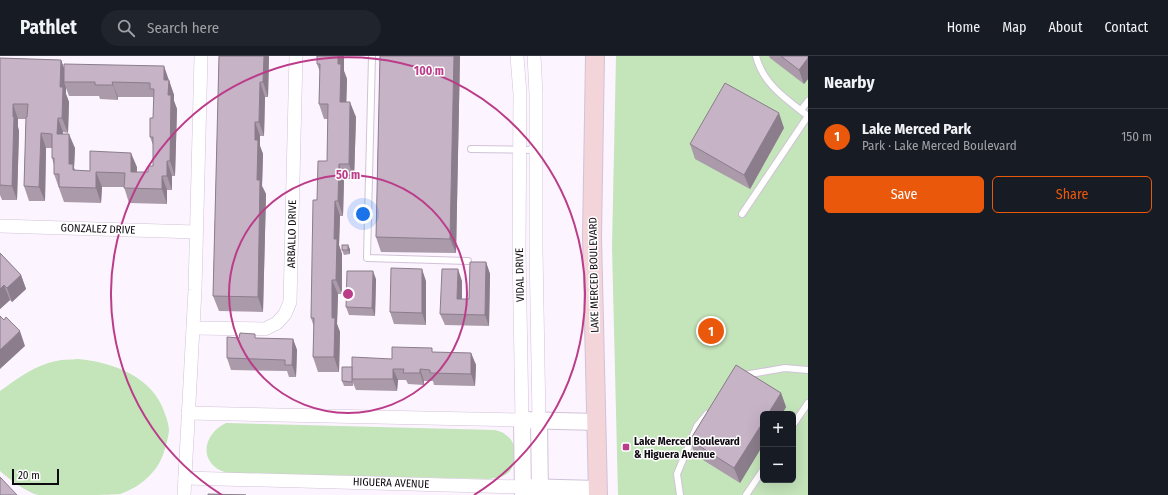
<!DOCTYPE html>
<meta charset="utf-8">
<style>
:root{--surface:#171b24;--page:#20242c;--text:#f1f3f6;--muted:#9ea1a6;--line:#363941;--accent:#ea580c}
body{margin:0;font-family:"Fira Sans Condensed",sans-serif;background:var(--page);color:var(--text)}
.controls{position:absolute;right:12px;bottom:12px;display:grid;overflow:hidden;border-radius:6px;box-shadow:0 4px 16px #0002}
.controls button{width:36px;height:36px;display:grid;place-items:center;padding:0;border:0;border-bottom:1px solid var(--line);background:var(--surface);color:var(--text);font:20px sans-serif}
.scale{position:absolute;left:12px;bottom:10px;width:47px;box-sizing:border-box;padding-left:4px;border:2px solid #0f0911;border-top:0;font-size:11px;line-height:14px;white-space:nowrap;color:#0f0911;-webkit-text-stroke:3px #fff;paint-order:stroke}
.you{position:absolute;left:363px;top:158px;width:14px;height:14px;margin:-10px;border:3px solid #fff;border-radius:50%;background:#1a73e8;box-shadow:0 0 0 6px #1a73e833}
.badge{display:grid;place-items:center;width:26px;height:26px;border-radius:50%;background:var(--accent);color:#fff;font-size:13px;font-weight:700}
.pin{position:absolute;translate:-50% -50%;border:2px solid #fff;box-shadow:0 1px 4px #0006}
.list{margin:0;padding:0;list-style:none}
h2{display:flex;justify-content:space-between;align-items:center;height:52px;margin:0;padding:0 16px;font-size:17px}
h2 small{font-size:13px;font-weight:400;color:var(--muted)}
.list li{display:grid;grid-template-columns:26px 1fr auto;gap:12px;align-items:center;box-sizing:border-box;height:56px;padding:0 16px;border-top:1px solid var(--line)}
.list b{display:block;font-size:15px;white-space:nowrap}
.list p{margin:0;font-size:13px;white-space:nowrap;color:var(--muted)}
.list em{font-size:13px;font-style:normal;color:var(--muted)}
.actions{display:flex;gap:8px;padding:12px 16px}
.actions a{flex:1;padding:9px 0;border:1px solid var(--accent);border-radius:6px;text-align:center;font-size:14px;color:var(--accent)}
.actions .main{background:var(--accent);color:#fff}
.icon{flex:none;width:22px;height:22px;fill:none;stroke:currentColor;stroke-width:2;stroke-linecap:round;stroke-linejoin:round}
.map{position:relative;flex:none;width:808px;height:439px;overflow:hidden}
header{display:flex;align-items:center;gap:24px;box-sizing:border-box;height:56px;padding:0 20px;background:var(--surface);border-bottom:1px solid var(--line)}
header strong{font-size:19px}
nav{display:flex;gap:22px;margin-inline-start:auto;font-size:14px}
.search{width:280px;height:36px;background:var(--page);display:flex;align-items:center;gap:10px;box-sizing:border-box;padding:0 14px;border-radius:22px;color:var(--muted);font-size:15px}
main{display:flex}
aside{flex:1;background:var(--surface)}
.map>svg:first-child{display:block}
</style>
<header>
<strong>Pathlet</strong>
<div class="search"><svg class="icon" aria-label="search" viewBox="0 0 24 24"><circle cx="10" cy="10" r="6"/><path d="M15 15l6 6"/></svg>Search here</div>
<nav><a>Home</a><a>Map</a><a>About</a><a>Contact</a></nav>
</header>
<main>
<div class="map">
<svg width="808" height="439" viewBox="0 0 808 439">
<rect width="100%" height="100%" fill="#fcf5ff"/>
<!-- green -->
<g fill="#c4e4ba" fill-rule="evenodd">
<path d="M616,0H808V439H618L612,191ZM763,358H793V424H763Z"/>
<path d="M78,303C113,306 154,321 165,358C167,363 169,370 169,375C168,382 166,390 164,396C158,416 139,432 120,438C111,439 85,439 74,439C65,439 47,439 38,439C26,436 9,423 0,415V335C17,323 35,309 56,305C63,303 71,304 78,303Z"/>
<path d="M226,367L495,374C498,375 503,376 506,379C518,387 518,406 509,416C503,422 495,422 488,423L227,417C223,415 218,414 215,411C198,396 209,375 226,367Z"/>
</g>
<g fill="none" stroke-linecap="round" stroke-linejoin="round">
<!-- service casing -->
<g stroke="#d1c2d8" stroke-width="8">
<g id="service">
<polyline points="372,0 367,202 468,205"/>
<path d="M756,0C763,28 786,43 808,60"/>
<polyline points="801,54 808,45"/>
<polyline points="471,93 535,94"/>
<polyline points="742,158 808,60"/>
<polyline points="744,319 785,312 808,314"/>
<polyline points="793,369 808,347"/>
<polyline points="680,439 677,418 697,370 707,358"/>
<polyline points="746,439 763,414"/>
</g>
</g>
<!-- minor casing -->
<g stroke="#d1c2d8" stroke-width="14">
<g id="minor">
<polyline points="534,0 536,38 536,194 539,364"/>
<polyline points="0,170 196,176"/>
<polyline points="193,272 265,273 277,267 285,258 290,246 296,0"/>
<polyline points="188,357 522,364 519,194 520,38 517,0"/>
<polyline points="185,422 523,431"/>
<polyline points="184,439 195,234 201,0"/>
</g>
</g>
<!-- tertiary casing -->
<g stroke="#d1c2d8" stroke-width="18">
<g id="tertiary">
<polyline points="539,364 540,439"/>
<polyline points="523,431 598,433"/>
<polyline points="523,439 522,364 597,366"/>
</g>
</g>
<!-- secondary casing -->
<g stroke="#d1c2d8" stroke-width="20">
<polyline id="secondary" points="595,0 592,180 598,439"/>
</g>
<!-- service -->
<use href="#service" stroke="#fff" stroke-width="6"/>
<!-- minor -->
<use href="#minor" stroke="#fff" stroke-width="13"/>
<!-- tertiary -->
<use href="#tertiary" stroke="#fff" stroke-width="16"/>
<!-- secondary -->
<use href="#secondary" stroke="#f3d4d8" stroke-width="18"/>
</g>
<!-- wall -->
<g fill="#aa9aaa" fill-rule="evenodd">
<polygon points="219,0 269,0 268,41 265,41 264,80 260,80 260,90 263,98 262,130 266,138 263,256 219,255 213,240"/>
<polygon points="317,0 344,15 347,23 346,46 356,61 354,123 344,123 343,160 340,160 339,189 342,198 342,238 338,238 337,268 340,276 339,316 318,316 313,301 314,271 311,262 317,144 327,105 328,63 324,63 319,48 320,16 317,8"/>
<polygon points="380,0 460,0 456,197 381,196 376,181"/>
<polygon points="769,0 808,0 808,23 804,28 770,2"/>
<path d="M0,2L61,4L64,12L170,25V27L174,39V45L177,53L175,120H172V134H167V148L129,147L124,131H102L101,147L64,146L54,118V109L52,102V92H46L45,145H29L24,130L26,63H18V71L19,75L17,144H2L0,139ZM66,32L69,40H99L100,43L118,44V41H153L154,44L153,62L150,81L153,89V110L148,116H137V111L90,115L75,114L74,112L75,92L63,78V76L68,77L69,46L66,38Z"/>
<polygon points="784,72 750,133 695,103 690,88"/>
<polygon points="350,193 350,198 344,199 342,194"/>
<polygon points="0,197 21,219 26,233 12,246 10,244 0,253"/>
<polygon points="486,206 490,218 489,270 445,269 440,258 462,225 462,243 469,243"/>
<polygon points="376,223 375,260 349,259 346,251"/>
<polygon points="426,225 426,269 394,268 390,256"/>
<polygon points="257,282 293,283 297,294 296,321 289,321 287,315 231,314 227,302"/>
<polygon points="434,296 471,297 476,309 475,330 434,329 433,325 424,325 424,329 408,328 406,324 398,324 397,335 356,334 353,327 353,330 344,330 342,325 352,311 392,303"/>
<polygon points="736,309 781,337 786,351 782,358 763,358 763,389 740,427 695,399 690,384"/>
</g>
<!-- shaded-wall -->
<g fill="#8b7d8b">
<polygon points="264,0 269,0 268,41 263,26"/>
<polygon points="338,0 344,0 344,15 347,23 346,61 340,46 338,8"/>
<polygon points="454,0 460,0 456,197 450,183"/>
<polygon points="808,2 808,23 804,28 799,14"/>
<polygon points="61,4 66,18 64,26 66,32 66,38 69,46 68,77 62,62 60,31"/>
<polygon points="164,10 174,39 174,45 177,53 175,120 170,105 168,39 164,24"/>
<polygon points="112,26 118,41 118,44"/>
<polygon points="260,26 265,41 264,80 259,66"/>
<polygon points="350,46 356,61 354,123 349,108"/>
<polygon points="13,48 18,63 18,71 19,75 17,144 12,130"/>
<polygon points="779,57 784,72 750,133 744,119"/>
<polygon points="58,62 63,76 63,92 57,78"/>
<polygon points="255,66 260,80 260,90 263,98 262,130 266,138 263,256 258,241 257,124 255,84"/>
<polygon points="41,77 46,92 45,145 39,131"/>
<polygon points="69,78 75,92 74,112 78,123 69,108"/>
<polygon points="131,97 137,111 136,130 131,116"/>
<polygon points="167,105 172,120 172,134 167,120"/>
<polygon points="339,108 344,123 343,160 338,145"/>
<polygon points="96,116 102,131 101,147 96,132"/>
<polygon points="162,120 167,134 167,148 162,133"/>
<polygon points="335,145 340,160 339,189 342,198 342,238 336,224 334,183"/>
<polygon points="348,189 350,193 350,198 348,194"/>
<polygon points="486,206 490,218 489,270 485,259"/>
<polygon points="422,213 426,225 426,269 422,257"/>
<polygon points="458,213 462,225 462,254 457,243"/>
<polygon points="373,215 376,223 375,260 372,252"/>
<polygon points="21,219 26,233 12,246 7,232"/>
<polygon points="332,224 338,238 337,268 340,276 339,316 334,301 332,262"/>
<polygon points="4,229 10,244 0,253 0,233"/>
<polygon points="20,275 25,290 0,313 0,294"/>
<polygon points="293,283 297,294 296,321 292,309"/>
<polygon points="471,297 476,309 475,330 471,318"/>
<polygon points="393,313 398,324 397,335 393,323"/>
<polygon points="420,313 424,325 424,329 420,317"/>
<polygon points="781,337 786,351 782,358 768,358"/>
<polygon points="763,366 763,389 740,427 734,412"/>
</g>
<!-- building -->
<g fill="#c6b3c6" stroke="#8b7d8b">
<polygon points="219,0 264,0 263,26 260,26 259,66 255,66 255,84 258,84 257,124 260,124 258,241 213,240"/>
<polygon points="317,0 338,0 338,8 341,8 340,46 350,46 349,108 339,108 338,145 335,145 334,183 337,183 336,224 332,224 332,262 335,262 334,301 313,301 314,262 311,262 313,144 317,144 318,105 327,105 328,48 319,48 320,8 317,8"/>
<polygon points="380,0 454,0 450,183 376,181"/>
<polygon points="781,0 808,0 808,2 799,14"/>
<polygon points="0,2 61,4 60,31 63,31 62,62 58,62 57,78 69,78 69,108 73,108 73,114 90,115 90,95 131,97 131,116 148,116 148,110 153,110 153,81 150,81 150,62 153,62 154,33 150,33 150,27 112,26 113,29 95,29 95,26 64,26 64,8 164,10 164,24 169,24 168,39 171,39 170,105 167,105 167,120 162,120 162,133 124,132 125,117 96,116 96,132 59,131 59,118 54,118 54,102 52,102 52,78 41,77 39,131 24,130 26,61 27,61 28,48 13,48 13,61 14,60 12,130 0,129"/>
<polygon points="725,27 779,57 744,119 690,88"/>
<rect x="342" y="189" width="6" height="5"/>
<polygon points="0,197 21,219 7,232 4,229 0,233"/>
<polygon points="470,206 486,206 485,259 440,258 442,213 458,213 457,243 469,243"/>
<polygon points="391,212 422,213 422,257 390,256"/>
<polygon points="347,215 373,215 372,252 346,251"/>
<polygon points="0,260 4,264 6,261 20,275 0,294"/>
<polygon points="240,277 255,278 255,282 293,283 292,309 285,309 285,304 227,302 227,281 239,282"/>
<polygon points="392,291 432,292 432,296 471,297 471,318 430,317 430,314 420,313 420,317 403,317 404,313 393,313 393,323 352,323 352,301 392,303"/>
<polygon points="736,309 781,337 768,358 763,358 763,366 734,412 690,384"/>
<polygon points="342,311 352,311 352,326 342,325"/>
<polygon points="0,421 17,439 0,439"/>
<polygon points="208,438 246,439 208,439"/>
</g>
<!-- distance rings -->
<g fill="none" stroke="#bb3c89" stroke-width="2">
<circle cx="348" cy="238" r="119"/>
<path d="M222 439A237 237 0 1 1 474 439"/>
</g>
<!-- markers -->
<rect fill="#bb3c89" stroke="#fff" stroke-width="1.5" x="622" y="387" width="8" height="8" rx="2"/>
<g text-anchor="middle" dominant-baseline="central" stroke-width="3" stroke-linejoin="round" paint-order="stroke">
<!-- street labels -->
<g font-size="11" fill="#0f0911" stroke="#fff">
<text transform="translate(98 173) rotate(2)">GONZALEZ DRIVE</text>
<text transform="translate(292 178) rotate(-89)">ARBALLO DRIVE</text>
<text transform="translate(520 219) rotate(-91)">VIDAL DRIVE</text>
<text transform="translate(594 219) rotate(-91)">LAKE MERCED BOULEVARD</text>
<text transform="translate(391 427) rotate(2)">HIGUERA AVENUE</text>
</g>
<!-- poi labels -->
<g font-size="11" font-weight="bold" fill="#0f0911" stroke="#fff" text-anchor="start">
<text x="634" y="385">Lake Merced Boulevard<tspan x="634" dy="13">&amp; Higuera Avenue</tspan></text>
</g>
</g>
<circle cx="348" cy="238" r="6" fill="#bb3c89" stroke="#fff" stroke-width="2"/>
<g font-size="12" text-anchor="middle" font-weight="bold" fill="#bb3c89" stroke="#fff" stroke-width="3" stroke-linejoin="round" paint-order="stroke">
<text x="429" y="19">100 m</text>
<text x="348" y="123">50 m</text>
</g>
</svg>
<div class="controls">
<button>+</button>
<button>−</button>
</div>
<div class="scale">20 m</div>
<div class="you"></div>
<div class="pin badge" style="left:711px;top:275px">1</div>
</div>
<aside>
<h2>Nearby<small></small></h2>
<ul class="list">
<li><span class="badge">1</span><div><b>Lake Merced Park</b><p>Park · Lake Merced Boulevard</p></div><em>150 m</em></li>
</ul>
<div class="actions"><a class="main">Save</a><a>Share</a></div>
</aside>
</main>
